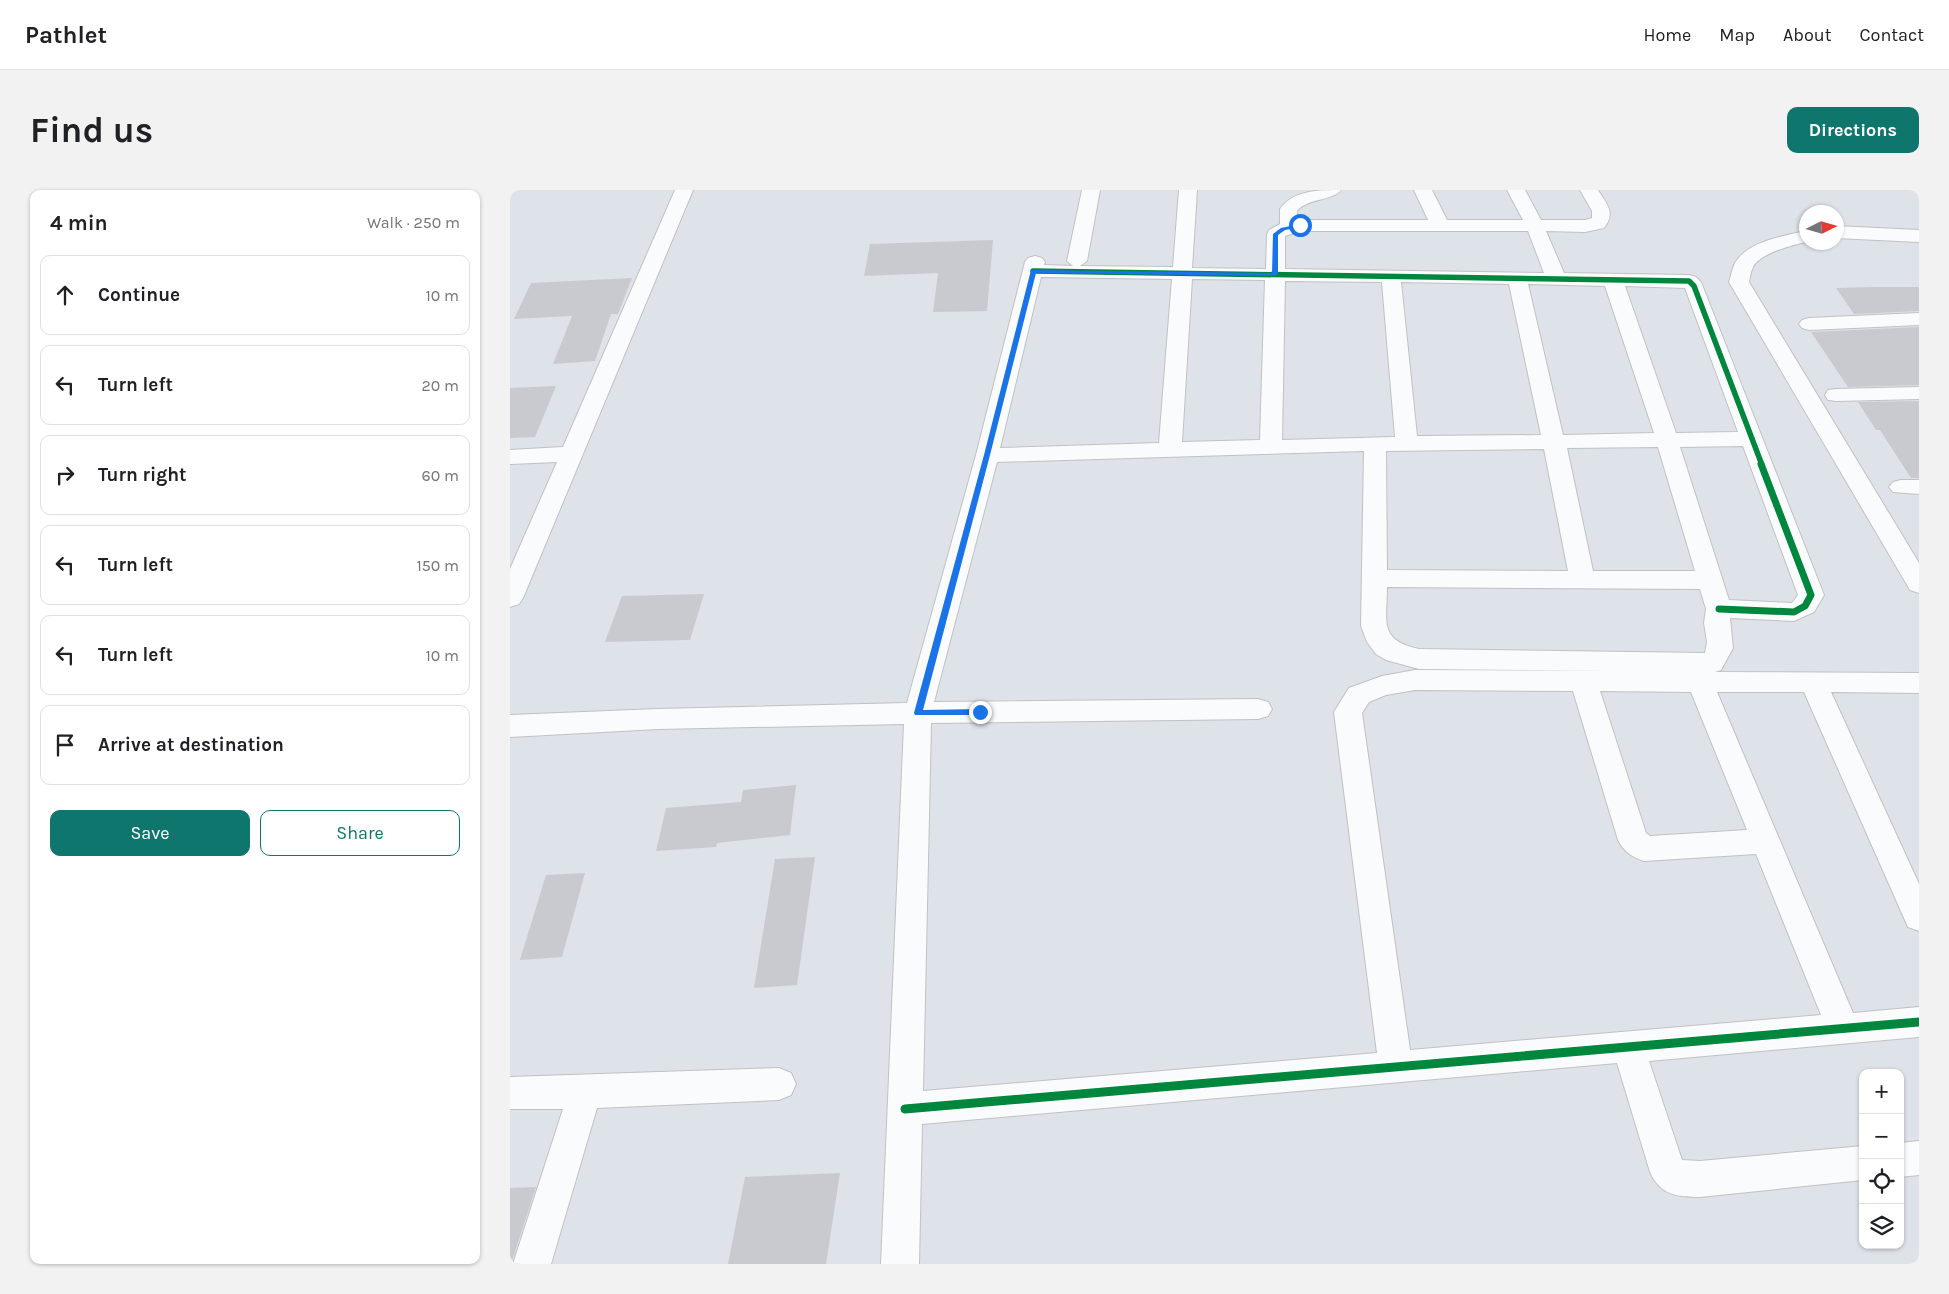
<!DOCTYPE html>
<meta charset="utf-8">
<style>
:root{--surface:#fff;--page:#f2f2f2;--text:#202124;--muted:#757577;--line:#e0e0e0;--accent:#0f766e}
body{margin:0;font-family:Karla,sans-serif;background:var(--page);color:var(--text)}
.controls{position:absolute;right:15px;bottom:15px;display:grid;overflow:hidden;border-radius:10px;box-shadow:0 1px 4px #0004}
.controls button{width:45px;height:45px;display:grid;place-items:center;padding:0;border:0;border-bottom:1px solid var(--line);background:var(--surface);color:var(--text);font:25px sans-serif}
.compass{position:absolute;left:1289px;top:15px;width:45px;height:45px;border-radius:50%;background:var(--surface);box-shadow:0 1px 4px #0004;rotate:85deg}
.stop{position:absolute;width:15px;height:15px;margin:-11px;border:4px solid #1a73e8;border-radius:50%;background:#fff}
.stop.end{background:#1a73e8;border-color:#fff;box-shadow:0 1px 5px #0008}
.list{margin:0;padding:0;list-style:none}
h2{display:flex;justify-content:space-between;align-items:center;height:65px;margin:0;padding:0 20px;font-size:21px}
h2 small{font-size:16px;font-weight:400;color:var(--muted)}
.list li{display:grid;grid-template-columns:32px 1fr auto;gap:15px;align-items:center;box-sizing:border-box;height:80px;margin:0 10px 10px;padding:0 10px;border:1px solid var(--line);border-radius:10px}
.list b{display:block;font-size:19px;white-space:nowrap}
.list em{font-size:16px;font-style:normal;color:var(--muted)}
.actions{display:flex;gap:10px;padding:15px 20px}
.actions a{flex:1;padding:11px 0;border:1px solid var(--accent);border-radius:10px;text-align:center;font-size:18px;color:var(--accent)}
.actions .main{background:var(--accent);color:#fff}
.icon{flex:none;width:28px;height:28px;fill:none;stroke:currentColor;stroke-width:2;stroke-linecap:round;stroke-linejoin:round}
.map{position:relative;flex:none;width:1409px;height:1074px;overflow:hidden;border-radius:10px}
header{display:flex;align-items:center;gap:30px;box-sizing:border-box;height:70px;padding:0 25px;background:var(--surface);border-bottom:1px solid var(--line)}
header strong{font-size:24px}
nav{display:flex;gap:28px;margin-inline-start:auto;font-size:18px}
.intro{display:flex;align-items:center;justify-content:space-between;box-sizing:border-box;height:120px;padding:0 30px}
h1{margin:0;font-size:35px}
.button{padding:12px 22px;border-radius:10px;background:var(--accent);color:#fff;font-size:18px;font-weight:700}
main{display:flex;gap:30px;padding:0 30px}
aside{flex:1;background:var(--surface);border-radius:10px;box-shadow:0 1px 4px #0004}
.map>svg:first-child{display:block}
</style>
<header>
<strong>Pathlet</strong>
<nav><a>Home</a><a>Map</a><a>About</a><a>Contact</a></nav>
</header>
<div class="intro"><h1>Find us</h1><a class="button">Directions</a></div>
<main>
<aside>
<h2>4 min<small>Walk · 250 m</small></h2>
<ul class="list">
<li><svg class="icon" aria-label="ahead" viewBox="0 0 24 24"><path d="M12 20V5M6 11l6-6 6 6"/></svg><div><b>Continue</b></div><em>10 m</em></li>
<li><svg class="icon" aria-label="left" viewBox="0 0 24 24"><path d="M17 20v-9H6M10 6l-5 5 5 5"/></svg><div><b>Turn left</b></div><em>20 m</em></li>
<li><svg class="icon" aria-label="right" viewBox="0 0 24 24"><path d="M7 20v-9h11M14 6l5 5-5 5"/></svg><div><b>Turn right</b></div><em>60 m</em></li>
<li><svg class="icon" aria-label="left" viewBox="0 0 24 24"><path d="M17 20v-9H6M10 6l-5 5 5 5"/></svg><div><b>Turn left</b></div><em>150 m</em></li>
<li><svg class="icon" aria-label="left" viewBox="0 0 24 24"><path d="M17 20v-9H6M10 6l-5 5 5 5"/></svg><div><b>Turn left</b></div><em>10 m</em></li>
<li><svg class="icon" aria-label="arrive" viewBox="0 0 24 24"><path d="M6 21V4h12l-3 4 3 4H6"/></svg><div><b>Arrive at destination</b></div></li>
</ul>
<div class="actions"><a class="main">Save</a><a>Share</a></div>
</aside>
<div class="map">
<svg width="1409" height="1074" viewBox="0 0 1409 1074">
<rect width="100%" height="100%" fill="#dee2e9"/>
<!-- building -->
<g fill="#c8cacf">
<polygon points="483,50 477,121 423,122 428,83 354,86 360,54"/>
<polygon points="122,88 108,124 101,124 85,171 43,174 62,126 4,129 21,93"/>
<polygon points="1363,97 1409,97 1409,121 1344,124 1326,98"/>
<polygon points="1409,137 1409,195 1338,197 1301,142"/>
<polygon points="46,196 25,247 0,248 0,198"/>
<polygon points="1409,211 1409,288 1401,288 1370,240 1366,240 1348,212"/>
<polygon points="194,404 180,450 95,452 112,406"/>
<polygon points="286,595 280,645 207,653 206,657 146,661 156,618 231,612 233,600"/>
<polygon points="305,667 287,795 244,798 265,669"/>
<polygon points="75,683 52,767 10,770 36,685"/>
<polygon points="330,983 316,1074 218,1074 235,987"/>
<polygon points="26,997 1,1074 0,1074 0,998"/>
</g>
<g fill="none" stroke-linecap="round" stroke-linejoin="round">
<!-- minor casing -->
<g stroke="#c0c2c2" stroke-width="2">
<g id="minor">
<polygon points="165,0 183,0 13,408 9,414 0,417 0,379 47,272 0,274 0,260 53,257"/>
<path d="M572,0H590L577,71L570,76L663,77L669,0H687L682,78L756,79L757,44L759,40L770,34V19C783,0 809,0 831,0C823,11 797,8 787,21L788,30H918L904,0H922L937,30H1013L997,0H1015L1031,30H1075L1082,28V21L1070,0H1088C1097,15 1106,22 1094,38L1075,42L1036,41L1054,83L1179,85L1186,87L1191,92L1314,405L1304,422L1284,431L1220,428L1223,458L1211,480L1205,482L1409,483V503L1321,502L1409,694V741L1398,737L1394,728L1294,502H1207L1343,823L1409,817V847L1139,871L1172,970L1190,971L1353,956V990L1190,1007C1167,1007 1150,1005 1140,982L1107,873L412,934L409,1074H371L394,534L148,539L0,547V525L148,519L397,513L466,265L515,72L518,68L525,66L532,68L535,72L534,75L563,76L557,71ZM790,41H1018L1034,83L775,79V46ZM531,87L662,89L649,253L490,258ZM682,89L755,90L750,250L672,252ZM775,91L872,92L885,247L772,250ZM891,92L999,94L1031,245L907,246ZM1018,94L1095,96L1144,243L1053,245ZM1115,96L1175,98L1228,242L1166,243ZM1233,256L1288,405L1282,413L1219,410L1170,257ZM1148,257L1185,381H1083L1057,258ZM1034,259L1058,381L877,380L876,261ZM854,261L851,436L857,452L866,464L876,470L909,479L1100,481L905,480L872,486L839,498L824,522L867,863L413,901L421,533L748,529L758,526L762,519L758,512L748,509L424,512L487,272ZM877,397L1190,399L1196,419L1194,433L1197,452L1195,463L909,459C868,450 877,432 877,397ZM905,500L1063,501L1108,650C1114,662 1122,667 1134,671L1246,664L1311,825L900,860L852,523L859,512L876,505ZM1090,501L1181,502L1237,640L1140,646L1136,643Z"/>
<polygon points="1326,36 1409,40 1409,52 1326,48"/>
<path d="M1296,41V52C1283,55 1250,63 1243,77C1241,81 1240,87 1239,92L1409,373V403L1400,400L1219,92C1221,86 1222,79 1225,73C1238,51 1273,46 1296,41Z"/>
<polygon points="1409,123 1409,135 1299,140 1292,138 1289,134 1292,130 1299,128"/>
<polygon points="1409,197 1409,209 1326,211 1318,210 1315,205 1318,200 1326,199"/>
<polygon points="1391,290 1409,290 1409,304 1383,302 1379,297 1383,292"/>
<polygon points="269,878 281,883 286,894 281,905 269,910 87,918 41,1074 3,1074 53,919 0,919 0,887"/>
<polygon points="1409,951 1409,985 1390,987 1390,953"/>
</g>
</g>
<!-- minor -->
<use href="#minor" fill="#fafbfc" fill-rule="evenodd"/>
<!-- cycleway-far2 casing -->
<g stroke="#fff" stroke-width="8">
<polyline id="cycleway-far2" points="523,81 1179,91 1184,96 1252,275"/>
</g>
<!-- cycleway-far1 casing -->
<g stroke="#fff" stroke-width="10">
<polyline id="cycleway-far1" points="1209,419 1284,422 1295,416 1301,405 1251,274"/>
</g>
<!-- cycleway casing -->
<g stroke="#fff" stroke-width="12">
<polyline id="cycleway" points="395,919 1409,832"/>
</g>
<!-- cycleway-far2 -->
<use href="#cycleway-far2" stroke="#00873e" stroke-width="5.5"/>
<!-- cycleway-far1 -->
<use href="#cycleway-far1" stroke="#00873e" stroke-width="7"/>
<!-- cycleway -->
<use href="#cycleway" stroke="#00873e" stroke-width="9"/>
</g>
<!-- route -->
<polygon fill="#1a73e8" points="790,34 792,37 775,40 768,45 768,84 765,86 526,83 480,265 413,520 470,519 474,522 470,525 405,525 404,523 474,265 521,80 762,83 763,44 771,38"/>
</svg>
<div class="controls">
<button>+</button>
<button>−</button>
<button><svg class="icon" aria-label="locate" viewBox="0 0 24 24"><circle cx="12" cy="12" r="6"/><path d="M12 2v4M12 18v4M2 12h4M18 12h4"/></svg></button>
<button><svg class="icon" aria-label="layers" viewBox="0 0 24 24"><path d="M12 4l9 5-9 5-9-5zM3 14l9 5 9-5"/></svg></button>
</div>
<svg class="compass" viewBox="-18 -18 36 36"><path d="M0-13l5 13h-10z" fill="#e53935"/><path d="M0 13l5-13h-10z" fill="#757577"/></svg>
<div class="stop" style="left:790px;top:35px"></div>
<div class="stop end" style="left:470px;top:522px"></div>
</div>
</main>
